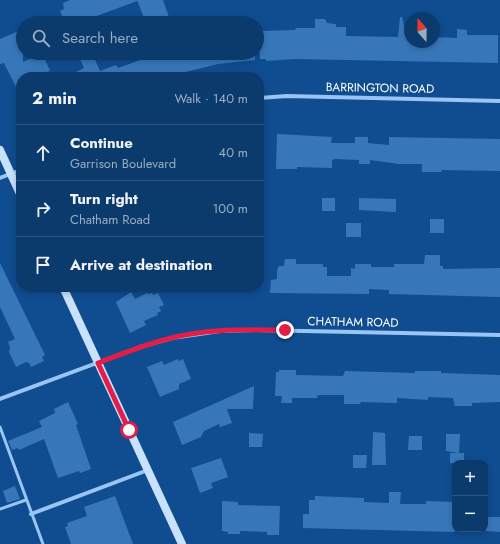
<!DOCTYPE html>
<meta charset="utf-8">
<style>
:root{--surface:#0b3a6c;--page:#144172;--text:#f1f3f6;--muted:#9aadc2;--line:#2b547f}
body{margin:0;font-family:Jost,sans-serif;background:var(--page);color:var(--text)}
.controls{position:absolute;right:12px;bottom:12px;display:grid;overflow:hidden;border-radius:8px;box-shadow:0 2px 6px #0003}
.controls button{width:36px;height:36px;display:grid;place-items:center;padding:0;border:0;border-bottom:1px solid var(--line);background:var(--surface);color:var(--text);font:20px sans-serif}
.compass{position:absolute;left:404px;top:12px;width:36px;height:36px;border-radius:50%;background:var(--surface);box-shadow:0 2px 6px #0003;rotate:340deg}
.stop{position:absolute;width:12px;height:12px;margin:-9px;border:3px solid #e11d48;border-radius:50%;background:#fff}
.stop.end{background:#e11d48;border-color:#fff;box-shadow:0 1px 4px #0008}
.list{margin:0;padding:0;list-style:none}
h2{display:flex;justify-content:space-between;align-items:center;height:52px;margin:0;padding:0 16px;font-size:17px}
h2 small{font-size:13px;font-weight:400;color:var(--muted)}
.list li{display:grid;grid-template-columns:26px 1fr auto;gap:12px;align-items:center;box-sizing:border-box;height:56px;padding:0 16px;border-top:1px solid var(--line)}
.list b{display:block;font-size:15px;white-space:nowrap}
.list p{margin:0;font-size:13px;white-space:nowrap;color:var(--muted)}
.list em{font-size:13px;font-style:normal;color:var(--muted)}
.icon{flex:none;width:22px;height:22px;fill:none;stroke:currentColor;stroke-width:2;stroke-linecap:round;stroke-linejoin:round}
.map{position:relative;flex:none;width:500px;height:544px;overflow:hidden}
.search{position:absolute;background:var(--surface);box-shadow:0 2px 6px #0003;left:16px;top:16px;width:248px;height:44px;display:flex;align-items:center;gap:10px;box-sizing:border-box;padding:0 14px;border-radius:22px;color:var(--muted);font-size:15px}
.panel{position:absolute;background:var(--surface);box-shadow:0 2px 6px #0003;left:16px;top:72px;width:248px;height:220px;border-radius:16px}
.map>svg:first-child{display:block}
</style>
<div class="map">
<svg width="500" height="544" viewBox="0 0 500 544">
<rect width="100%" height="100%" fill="#0f4d90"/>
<!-- building -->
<g fill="#3777b9">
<polygon points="70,0 137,0 137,1 78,23 65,23 60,11 64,9 63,3"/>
<polygon points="137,0 163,0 169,17 159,21 160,23 146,23"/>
<polygon points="400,17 402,17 408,42 434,42 434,37 457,38 457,29 467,30 467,35 498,35 498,63 295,59 266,61 266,59 260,59 259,39 263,39 263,31 295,30 296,28 315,28 315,19 325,19 327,23 336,24 336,27 346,27 346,36 398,37"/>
<polygon points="23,29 23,62 38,55 40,59 44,57 50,71 35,77 21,77 21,97 4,63 0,64 0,39"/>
<polygon points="77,53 92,53 100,71 116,65 118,68 140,60 139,57 151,53 255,53 255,60 218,64 165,77 66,77 84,68"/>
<polygon points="277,134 332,137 331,143 355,143 355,137 368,137 368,143 389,145 389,137 500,139 500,171 442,170 441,172 422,172 422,164 399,164 370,160 370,164 359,164 359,160 335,159 332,160 332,168 297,167 297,169 276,169"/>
<rect x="322" y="198" width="13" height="13"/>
<polygon points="359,198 396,199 396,212 359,210"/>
<rect x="430" y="219" width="14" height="14"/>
<rect x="346" y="223" width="15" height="14"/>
<polygon points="425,255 440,255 440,266 443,266 443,269 500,268 500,297 389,294 389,290 369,289 369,294 270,293 271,280 277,279 277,270 279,266 284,266 285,259 296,259 296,264 323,264 323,267 327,267 327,276 351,276 351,268 355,269 355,264 371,264 371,267 394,267 394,264 424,264"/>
<polygon points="0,263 45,355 42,357 44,361 31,367 29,363 26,362 16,367 9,352 10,347 8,342 15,339 0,307"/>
<polygon points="131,292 135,299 147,293 148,294 152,293 153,295 158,293 164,305 159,307 161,311 157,313 158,315 144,321 146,325 130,333 116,302"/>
<polygon points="178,359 179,361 183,359 191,379 179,384 179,389 160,397 147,367 162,361 164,365"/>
<polygon points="279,370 296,370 296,375 343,376 345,371 415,373 415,371 441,371 441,373 500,375 500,402 472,403 472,406 455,406 453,398 428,397 428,400 397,398 397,403 361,402 360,404 344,404 344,395 318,395 317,398 292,398 292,403 281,403 282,396 275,396 276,372 279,372"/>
<polygon points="254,386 253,409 227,409 232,423 220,427 219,424 204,431 201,437 182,445 173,422"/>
<polygon points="68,402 78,424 76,425 91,469 80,473 79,471 58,478 44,439 19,450 18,448 12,450 8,441 42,427 39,421 55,413 54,409"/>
<polygon points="373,432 385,433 386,465 372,465"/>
<polygon points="249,433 263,434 262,447 249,447"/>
<polygon points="446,434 460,434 459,453 446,451"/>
<polygon points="409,436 422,436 422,450 408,450"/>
<rect x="450" y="453" width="14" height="10"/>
<polygon points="353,455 367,455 366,468 353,468"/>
<polygon points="221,458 228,477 211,483 213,488 200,493 191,468"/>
<polygon points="15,486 20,499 7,503 3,491"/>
<polygon points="389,492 401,492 400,504 426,504 426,501 455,502 455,532 303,528 303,514 309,514 309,500 315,500 315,496 364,498 364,502 389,503"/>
<polygon points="115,496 133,544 71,544 65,527 68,526 67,523 87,516 84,507"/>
<polygon points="222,501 238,502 238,505 280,506 279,535 267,535 267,532 240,531 240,534 228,534 228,532 222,531"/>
<polygon points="486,517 500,517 500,532 486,531"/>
</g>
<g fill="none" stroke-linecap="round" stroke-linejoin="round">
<!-- service -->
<g stroke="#98c5f3" stroke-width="3">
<polyline points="0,427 43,544"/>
<polyline points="0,509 26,500"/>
</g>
<!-- minor -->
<g stroke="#98c5f3" stroke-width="4">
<polyline points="259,98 287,96 500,101"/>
<polyline points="0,178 21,170"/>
<polyline points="0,399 140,347 172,338 220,331 254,330 500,335"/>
<polyline points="31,514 148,470"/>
</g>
<!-- secondary -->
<g stroke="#c8e1fd" stroke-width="8">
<polyline points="0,150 21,196"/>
<polyline points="63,287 182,544"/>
</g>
</g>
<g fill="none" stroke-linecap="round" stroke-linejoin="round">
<!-- route -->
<path stroke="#e11d48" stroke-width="5" d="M129,430L98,363C122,354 146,344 171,338C208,328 247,330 285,330"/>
</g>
<g text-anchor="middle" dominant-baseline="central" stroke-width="3" stroke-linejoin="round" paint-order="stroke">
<!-- street labels -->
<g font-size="12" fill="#fff" stroke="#0f4d90">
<text transform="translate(380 88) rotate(1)">BARRINGTON ROAD</text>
<text transform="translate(353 322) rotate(1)">CHATHAM ROAD</text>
</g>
</g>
</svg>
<div class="controls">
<button>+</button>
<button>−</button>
</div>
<svg class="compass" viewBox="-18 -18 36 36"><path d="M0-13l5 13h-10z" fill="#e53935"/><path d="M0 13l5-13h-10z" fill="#9aadc2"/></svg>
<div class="stop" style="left:129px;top:430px"></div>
<div class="stop end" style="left:285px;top:330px"></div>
<div class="search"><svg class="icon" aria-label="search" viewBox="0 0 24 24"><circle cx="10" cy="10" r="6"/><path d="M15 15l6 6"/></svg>Search here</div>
<section class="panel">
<h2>2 min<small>Walk · 140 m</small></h2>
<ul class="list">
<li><svg class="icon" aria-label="ahead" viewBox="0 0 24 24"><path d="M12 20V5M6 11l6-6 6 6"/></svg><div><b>Continue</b><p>Garrison Boulevard</p></div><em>40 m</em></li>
<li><svg class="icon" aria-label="right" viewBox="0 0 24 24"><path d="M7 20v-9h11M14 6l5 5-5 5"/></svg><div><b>Turn right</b><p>Chatham Road</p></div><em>100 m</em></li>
<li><svg class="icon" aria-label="arrive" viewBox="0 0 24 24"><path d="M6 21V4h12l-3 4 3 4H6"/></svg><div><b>Arrive at destination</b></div></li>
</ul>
</section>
</div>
